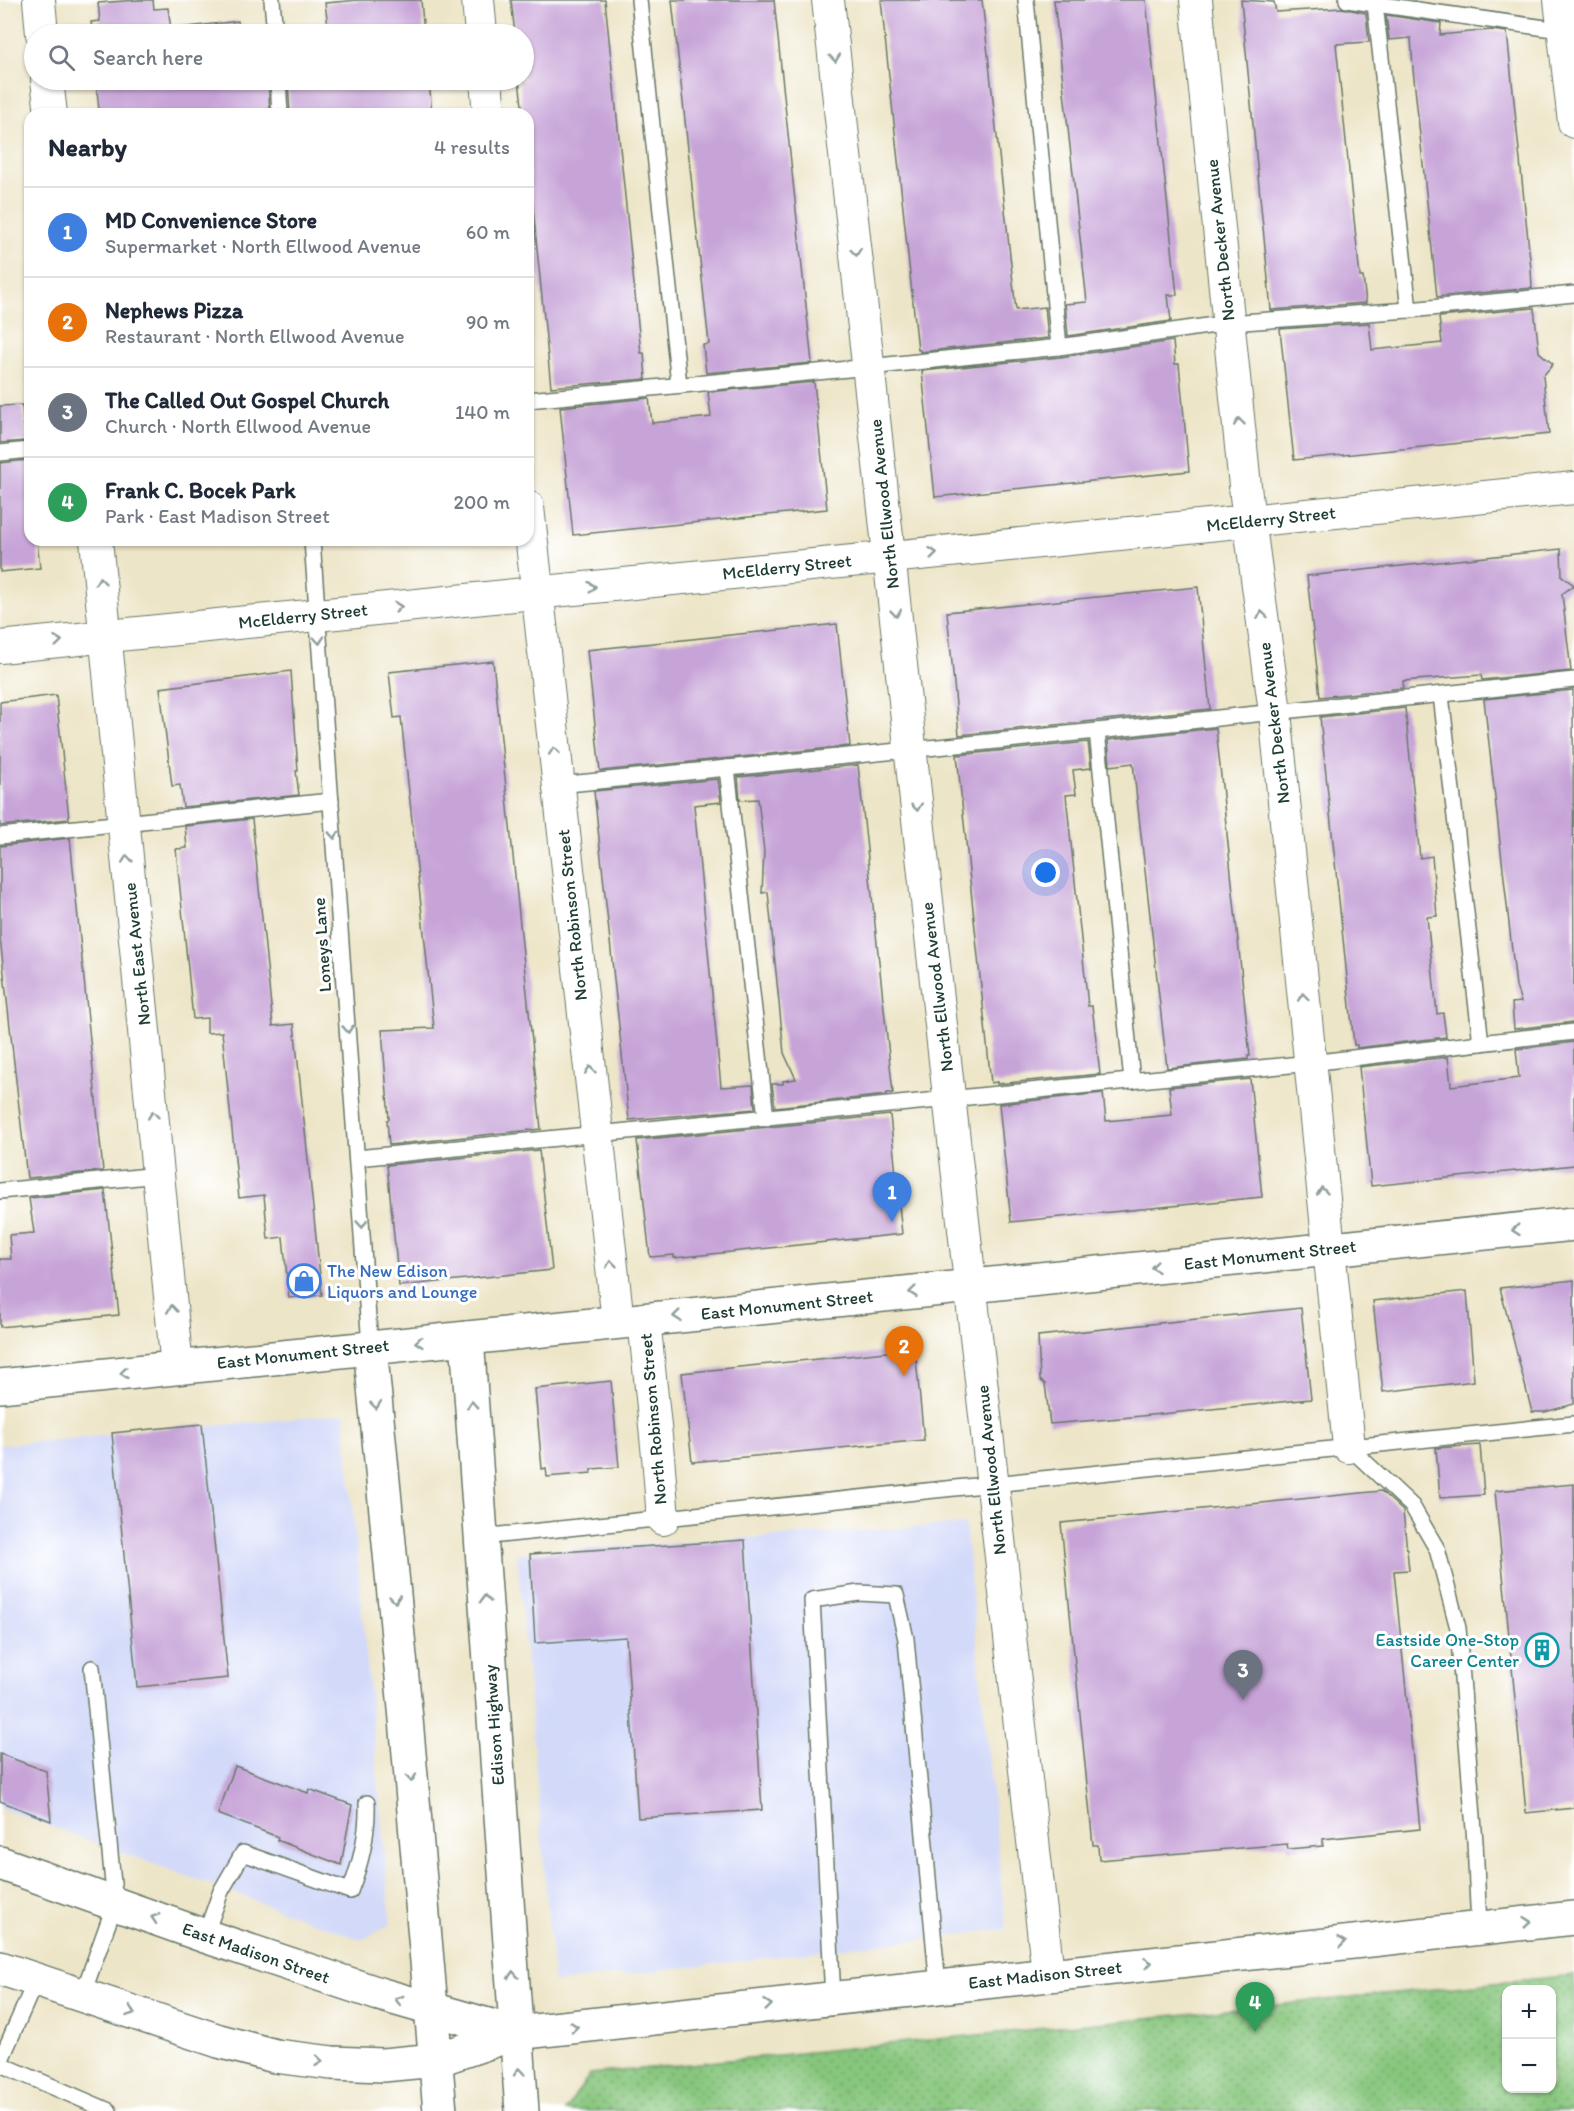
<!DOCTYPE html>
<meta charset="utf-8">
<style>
:root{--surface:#fff;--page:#f2f2f3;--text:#1f2937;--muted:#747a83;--line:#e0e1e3;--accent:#b45309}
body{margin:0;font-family:Itim,sans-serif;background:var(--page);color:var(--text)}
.controls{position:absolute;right:18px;bottom:18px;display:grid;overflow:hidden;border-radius:12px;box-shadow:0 2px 4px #0004}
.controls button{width:54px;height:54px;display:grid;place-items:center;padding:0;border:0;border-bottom:2px solid var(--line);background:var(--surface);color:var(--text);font:30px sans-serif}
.you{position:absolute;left:1046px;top:873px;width:21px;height:21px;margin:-15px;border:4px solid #fff;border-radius:50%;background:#1a73e8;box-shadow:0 0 0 9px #1a73e833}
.badge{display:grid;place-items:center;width:39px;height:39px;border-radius:50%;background:var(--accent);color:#fff;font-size:20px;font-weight:700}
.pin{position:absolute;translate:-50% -50px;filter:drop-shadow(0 2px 3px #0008)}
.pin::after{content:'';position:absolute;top:32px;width:21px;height:18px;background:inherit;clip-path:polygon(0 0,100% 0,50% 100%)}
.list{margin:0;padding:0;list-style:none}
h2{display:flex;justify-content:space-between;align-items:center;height:78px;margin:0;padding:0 24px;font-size:26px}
h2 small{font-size:20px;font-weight:400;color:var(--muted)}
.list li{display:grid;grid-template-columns:39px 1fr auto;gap:18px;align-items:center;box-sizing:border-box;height:90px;padding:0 24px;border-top:2px solid var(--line)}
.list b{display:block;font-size:22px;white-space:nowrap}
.list p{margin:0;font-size:20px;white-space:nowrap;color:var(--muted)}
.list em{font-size:20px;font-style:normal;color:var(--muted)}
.icon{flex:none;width:33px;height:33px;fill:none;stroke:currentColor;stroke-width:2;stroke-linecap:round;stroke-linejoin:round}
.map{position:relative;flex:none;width:1574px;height:2111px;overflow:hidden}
.search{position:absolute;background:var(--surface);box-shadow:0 2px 4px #0004;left:24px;top:24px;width:510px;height:66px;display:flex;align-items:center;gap:15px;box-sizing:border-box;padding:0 21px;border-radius:33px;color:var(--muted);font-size:22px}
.panel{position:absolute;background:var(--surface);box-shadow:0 2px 4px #0004;left:24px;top:108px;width:510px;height:438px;border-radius:18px}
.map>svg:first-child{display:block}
</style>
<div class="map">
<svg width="1574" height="2111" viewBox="0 0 1574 2111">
<defs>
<pattern id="park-dots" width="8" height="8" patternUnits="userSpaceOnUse" patternTransform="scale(1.5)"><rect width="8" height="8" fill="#87c67d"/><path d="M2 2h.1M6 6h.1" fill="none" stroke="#6ea267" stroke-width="1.8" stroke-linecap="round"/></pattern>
</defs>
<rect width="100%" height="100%" fill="#fff"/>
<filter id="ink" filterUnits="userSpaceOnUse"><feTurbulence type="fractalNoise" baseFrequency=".0167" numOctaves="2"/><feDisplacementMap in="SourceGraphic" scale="12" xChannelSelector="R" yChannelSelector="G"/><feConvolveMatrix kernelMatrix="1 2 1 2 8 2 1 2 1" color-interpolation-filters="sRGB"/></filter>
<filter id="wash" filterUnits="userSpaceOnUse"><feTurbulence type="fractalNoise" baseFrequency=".008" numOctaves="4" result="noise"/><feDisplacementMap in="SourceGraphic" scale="24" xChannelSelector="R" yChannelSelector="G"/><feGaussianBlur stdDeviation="1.35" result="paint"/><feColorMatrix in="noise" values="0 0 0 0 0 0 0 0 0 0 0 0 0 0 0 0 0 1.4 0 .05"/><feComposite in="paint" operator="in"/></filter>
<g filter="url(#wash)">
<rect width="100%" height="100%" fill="#ede5c7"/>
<!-- built -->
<g fill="#d2d9f9">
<polygon points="344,1414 391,1924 362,1940 0,1808 0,1445"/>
<polygon points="965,1524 1006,1929 554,1983 517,1553"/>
</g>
<!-- park -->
<path fill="url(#park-dots)" stroke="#538258" stroke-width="1.5" fill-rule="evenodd" d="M1574,1975V2111H565L590,2074ZM1506,1990H1552V2088H1506Z"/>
<g id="blocks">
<!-- building -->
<g fill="#c7a4d8">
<polygon points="137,0 153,0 154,9 168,8 171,29 238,21 240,34 93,34 91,22 100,21 98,3"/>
<polygon points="359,0 421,0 424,34 329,34 325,3"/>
<polygon points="511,0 605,0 641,353 644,353 646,379 551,387 528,159 528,114 523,114 519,80 524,80 524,34 515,34"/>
<polygon points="672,0 774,0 812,363 706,373 703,345 709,344"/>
<polygon points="881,0 982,0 1016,310 1045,307 1048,338 920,352 920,350 918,350"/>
<polygon points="1054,0 1146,0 1177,295 1168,295 1171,321 1068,336 1065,304 1087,302"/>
<polygon points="1241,0 1274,2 1276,12 1342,8 1366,13 1369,42 1336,44 1360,277 1363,277 1366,303 1271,310"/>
<polygon points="1386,15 1441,23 1440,35 1491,30 1507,32 1531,269 1532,288 1437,297 1413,69 1411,38 1389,40"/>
<polygon points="96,80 268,80 270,114 243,114 243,110 180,114 111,114 110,110 99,110"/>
<polygon points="288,80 429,80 432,114 290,114"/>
<polygon points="1534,308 1539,352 1553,364 1543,376 1549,434 1294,460 1280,329 1369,323 1372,350 1442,343 1439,317"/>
<polygon points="1173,341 1175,364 1179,364 1189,471 935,497 922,371 1060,357"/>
<polygon points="814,382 827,509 573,535 560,407 649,398 652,423 711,417 708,392"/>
<polygon points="22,405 26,441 0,443 0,406"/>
<polygon points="28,460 30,482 30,540 37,540 40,568 0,572 0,463"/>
<polygon points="1561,549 1562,576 1574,585 1562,594 1571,671 1482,680 1481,675 1403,681 1403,688 1320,697 1307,576"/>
<polygon points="1198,587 1210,709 959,735 947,612"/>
<polygon points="837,624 850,746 600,771 587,650"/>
<polygon points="493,661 541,1129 389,1145 387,1120 389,1119 382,1030 434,1028 401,717 394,718 389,672"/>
<polygon points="291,671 298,771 296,771 299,795 183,807 180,785 172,786 160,688"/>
<polygon points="1573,690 1574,1022 1514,1029 1512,1003 1521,1002 1516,986 1484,699"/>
<polygon points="56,695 69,819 0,826 0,702"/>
<polygon points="1405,708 1420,858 1432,856 1437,916 1427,917 1437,1014 1443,1013 1446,1037 1357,1048 1357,1045 1354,1045 1320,717"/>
<polygon points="1216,728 1250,1056 1248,1056 1248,1059 1167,1068 1133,763 1110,766 1108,740"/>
<polygon points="1088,742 1091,768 1073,770 1076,794 1066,795 1088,1006 1092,1006 1100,1074 997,1084 997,1082 991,1083 957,755"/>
<polygon points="858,765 893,1093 887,1093 887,1095 775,1107 772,1084 783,1084 783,1081 796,1079 784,1053 768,892 762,893 764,851 758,799 740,800 738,777"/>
<polygon points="718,779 721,802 694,805 721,1087 753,1085 755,1109 629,1120 594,791"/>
<polygon points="252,819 273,1026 294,1024 322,1295 289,1298 283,1237 268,1239 264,1195 239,1198 222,1032 207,1033 207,1018 193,1019 176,849 187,848 185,826"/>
<polygon points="70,838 103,1171 27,1178 0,938 0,846"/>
<polygon points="1574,1042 1574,1165 1371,1186 1359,1067 1448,1057 1451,1086 1519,1078 1516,1049"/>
<polygon points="1250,1079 1262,1197 1011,1222 999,1104 1103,1093 1106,1121 1172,1115 1169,1087"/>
<polygon points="890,1115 902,1234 674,1258 674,1255 650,1257 637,1140"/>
<polygon points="539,1150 552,1270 399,1286 387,1165"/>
<polygon points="105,1190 119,1315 0,1327 0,1259 11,1259 9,1235 34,1233 29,1198"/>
<polygon points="1574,1280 1574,1404 1545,1412 1532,1412 1500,1288"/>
<polygon points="1467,1291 1474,1381 1383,1392 1373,1301"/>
<polygon points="1301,1308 1311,1399 1121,1418 1050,1424 1045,1384 1040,1380 1038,1336"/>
<polygon points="915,1349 924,1440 692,1462 682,1373"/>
<polygon points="611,1381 619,1467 591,1469 591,1473 547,1477 546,1468 542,1469 535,1389"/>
<polygon points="202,1424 228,1678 137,1687 112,1433"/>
<polygon points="1480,1445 1484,1495 1440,1498 1436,1448"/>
<polygon points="1574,1484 1574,1808 1526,1813 1495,1491"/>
<polygon points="1381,1491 1403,1511 1409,1570 1394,1571 1420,1829 1323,1839 1323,1846 1288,1849 1287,1844 1099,1860 1098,1845 1093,1845 1061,1523"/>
<polygon points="745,1540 762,1810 638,1818 626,1637 535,1643 530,1554"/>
<polygon points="0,1754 46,1771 51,1821 0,1801"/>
<polygon points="235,1766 308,1793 309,1789 352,1805 341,1865 277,1840 278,1837 218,1814"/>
</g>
</g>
</g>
<g filter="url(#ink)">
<use href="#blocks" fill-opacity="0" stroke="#677867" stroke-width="1.5"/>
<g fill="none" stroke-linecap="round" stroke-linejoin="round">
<!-- lane casing -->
<g stroke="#677867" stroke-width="18">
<g id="lane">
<polyline points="272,0 275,34"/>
<polyline points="639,0 679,385"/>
<polyline points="1026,0 1059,347"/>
<polyline points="1347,0 1567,31"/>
<polyline points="1375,4 1409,310"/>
<polyline points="278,80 280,114"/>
<polyline points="528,400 869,367 1059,347 1229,323 1409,310 1574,294"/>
<polyline points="0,453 30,450"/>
<polyline points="312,540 370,1346"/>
<polyline points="1441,695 1481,1043"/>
<polyline points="1097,731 1132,1081"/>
<polyline points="727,768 766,1118"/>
<polyline points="558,785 1097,731 1574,680"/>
<polyline points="0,836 331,801"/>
<polyline points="357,1158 1310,1063 1574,1032"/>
<polyline points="0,1191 158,1175"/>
<polyline points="1349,1447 1412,1506 1437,1549 1458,1628 1475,1842 1479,1927"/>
<polyline points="481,1537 1574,1424"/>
<path d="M205,1936L221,1891L243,1853L350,1891C361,1863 368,1833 367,1803"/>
<polyline points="82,1996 115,1904 92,1668"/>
<polyline points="833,1998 812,1600 859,1593 896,1595 906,1639 938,1987"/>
<polyline points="0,2062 36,1980"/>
<polyline points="0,2064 109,2111"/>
</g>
</g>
<!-- street casing -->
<g stroke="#677867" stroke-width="34">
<g id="street">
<polyline points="39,0 42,34"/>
<polyline points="478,0 481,34"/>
<polyline points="828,0 927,901 1048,1974"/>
<polyline points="1196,0 1246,496 1275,712 1349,1447"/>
<polyline points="1560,0 1574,122"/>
<polyline points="47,80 51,114"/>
<polyline points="486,80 489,114"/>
<polyline points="528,507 618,1322"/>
<polyline points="96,540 177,1368"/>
<polyline points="0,647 1574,488"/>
<polyline points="644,1319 658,1456 663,1519"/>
</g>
</g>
<!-- secondary casing -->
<g stroke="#677867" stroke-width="36">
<g id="secondary">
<polyline points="467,1338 522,2111"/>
<polyline points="370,1346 406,1719 440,2111"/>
</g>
</g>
<!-- primary casing -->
<g stroke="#677867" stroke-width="36">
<g id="primary">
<polyline points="0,1386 1574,1224"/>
<polyline points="0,1863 205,1936 379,1994 516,2033"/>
<polyline points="0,1968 219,2041 275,2056 332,2063 383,2065 436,2060 516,2033 1574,1918"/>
</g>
</g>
<!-- lane -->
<use href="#lane" stroke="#fff" stroke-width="15"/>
<!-- street -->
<use href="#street" stroke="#fff" stroke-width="32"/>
<!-- secondary -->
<use href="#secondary" stroke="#fff" stroke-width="33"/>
<!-- primary -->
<use href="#primary" stroke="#fff" stroke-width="33"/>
</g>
<!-- one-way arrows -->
<defs><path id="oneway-chevron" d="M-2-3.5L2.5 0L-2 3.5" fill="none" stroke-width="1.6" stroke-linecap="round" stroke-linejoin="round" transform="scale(1.5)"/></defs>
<g stroke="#8f9e9a">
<use href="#oneway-chevron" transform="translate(835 58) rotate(84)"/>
<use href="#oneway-chevron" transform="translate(856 252) rotate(84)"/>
<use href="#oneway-chevron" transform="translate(1239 422) rotate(-96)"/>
<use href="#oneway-chevron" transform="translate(933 553) rotate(-6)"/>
<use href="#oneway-chevron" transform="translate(100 581) rotate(-96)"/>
<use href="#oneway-chevron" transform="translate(592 587) rotate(-6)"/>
<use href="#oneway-chevron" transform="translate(398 607) rotate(-6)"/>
<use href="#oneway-chevron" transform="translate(896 613) rotate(84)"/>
<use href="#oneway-chevron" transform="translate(1262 615) rotate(-98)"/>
<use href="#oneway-chevron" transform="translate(319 640) rotate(85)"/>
<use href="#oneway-chevron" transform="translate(58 641) rotate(-6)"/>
<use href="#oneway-chevron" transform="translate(554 751) rotate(-96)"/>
<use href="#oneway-chevron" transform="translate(917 807) rotate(84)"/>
<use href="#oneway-chevron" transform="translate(334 835) rotate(86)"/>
<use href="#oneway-chevron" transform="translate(127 859) rotate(-96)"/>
<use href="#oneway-chevron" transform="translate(1303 997) rotate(-96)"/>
<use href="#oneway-chevron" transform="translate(348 1029) rotate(86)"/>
<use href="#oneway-chevron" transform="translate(590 1070) rotate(-96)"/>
<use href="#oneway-chevron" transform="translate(153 1115) rotate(-96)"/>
<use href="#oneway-chevron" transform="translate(1322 1191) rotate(-96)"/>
<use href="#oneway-chevron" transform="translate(362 1224) rotate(86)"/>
<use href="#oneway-chevron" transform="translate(1516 1230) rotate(174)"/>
<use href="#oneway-chevron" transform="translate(611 1264) rotate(-96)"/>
<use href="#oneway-chevron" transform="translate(1155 1267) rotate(174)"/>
<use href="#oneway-chevron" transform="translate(913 1292) rotate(174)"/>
<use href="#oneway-chevron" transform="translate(172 1309) rotate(-96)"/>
<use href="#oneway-chevron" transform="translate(677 1316) rotate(174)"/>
<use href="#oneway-chevron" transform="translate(419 1342) rotate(175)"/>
<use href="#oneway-chevron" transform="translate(124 1373) rotate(174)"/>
<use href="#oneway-chevron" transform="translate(376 1405) rotate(84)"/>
<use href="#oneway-chevron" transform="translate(472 1405) rotate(-94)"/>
<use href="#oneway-chevron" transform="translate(395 1599) rotate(85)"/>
<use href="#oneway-chevron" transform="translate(485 1599) rotate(-94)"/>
<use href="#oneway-chevron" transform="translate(411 1778) rotate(85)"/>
<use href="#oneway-chevron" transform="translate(155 1918) rotate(-161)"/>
<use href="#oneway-chevron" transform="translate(1527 1922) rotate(-6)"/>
<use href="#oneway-chevron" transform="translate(1342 1942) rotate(-6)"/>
<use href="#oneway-chevron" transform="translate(1148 1963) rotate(-6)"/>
<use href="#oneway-chevron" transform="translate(513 1975) rotate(-94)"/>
<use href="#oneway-chevron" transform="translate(399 2000) rotate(-164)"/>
<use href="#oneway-chevron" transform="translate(768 2005) rotate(-6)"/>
<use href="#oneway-chevron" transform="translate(131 2012) rotate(19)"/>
<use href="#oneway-chevron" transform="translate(574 2027) rotate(-6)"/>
<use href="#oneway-chevron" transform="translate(319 2061) rotate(6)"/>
<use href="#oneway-chevron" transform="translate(519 2072) rotate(-95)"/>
</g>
</g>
<!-- icons -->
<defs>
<g id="shop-ring" transform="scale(1.725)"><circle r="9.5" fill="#fff" stroke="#3f7fe0" stroke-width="1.5"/><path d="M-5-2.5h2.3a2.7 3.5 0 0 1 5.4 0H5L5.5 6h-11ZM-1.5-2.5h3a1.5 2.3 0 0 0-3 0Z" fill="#3f7fe0"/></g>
<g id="building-ring" transform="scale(1.725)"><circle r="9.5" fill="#fff" stroke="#0f9aa8" stroke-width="1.5"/><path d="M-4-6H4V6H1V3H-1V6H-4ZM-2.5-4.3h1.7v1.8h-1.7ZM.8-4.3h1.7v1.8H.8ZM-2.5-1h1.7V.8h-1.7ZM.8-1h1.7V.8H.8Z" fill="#0f9aa8"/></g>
</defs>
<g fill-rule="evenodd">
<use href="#shop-ring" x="304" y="1281"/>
<use href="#building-ring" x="1542" y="1650"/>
</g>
<g text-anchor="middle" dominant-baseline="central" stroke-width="6" stroke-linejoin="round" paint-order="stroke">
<!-- street labels -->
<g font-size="18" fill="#1f3d34" stroke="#fff">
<text transform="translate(1220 240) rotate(-96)">North Decker Avenue</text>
<text transform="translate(884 504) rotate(-96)">North Ellwood Avenue</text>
<text transform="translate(1271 519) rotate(-6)">McElderry Street</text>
<text transform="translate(787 567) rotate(-6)">McElderry Street</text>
<text transform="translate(303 616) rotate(-6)">McElderry Street</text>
<text transform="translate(1274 723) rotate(-97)">North Decker Avenue</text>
<text transform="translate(572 915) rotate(-96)">North Robinson Street</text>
<text transform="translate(322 945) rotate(-94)">Loneys Lane</text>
<text transform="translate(137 954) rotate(-96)">North East Avenue</text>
<text transform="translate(937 987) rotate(-97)">North Ellwood Avenue</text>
<text transform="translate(1270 1255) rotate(-6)">East Monument Street</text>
<text transform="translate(787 1305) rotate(-6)">East Monument Street</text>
<text transform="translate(303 1354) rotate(-6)">East Monument Street</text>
<text transform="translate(653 1419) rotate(-95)">North Robinson Street</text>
<text transform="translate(991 1470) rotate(-96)">North Ellwood Avenue</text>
<text transform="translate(494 1725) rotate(-94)">Edison Highway</text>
<text transform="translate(256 1953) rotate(19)">East Madison Street</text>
<text transform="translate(1045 1975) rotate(-6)">East Madison Street</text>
</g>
<!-- shop labels -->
<g font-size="18" fill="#366cbe" stroke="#fff" text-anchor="start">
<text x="327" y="1271">The New Edison<tspan x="327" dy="21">Liquors and Lounge</tspan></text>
</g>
<!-- culture labels -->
<g font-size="18" fill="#0d838f" stroke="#fff" text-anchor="end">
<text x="1519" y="1640">Eastside One-Stop<tspan x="1519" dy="21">Career Center</tspan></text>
</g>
</g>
</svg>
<div class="controls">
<button>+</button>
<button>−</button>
</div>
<div class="you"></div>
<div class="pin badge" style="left:892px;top:1222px;background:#3f7fe0">1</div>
<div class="pin badge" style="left:904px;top:1376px;background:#e8710a">2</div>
<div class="pin badge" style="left:1243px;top:1700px;background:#6b7280">3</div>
<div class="pin badge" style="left:1255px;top:2032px;background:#2e9e5b">4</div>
<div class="search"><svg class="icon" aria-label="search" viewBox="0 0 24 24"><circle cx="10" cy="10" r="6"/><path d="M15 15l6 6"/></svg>Search here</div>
<section class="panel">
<h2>Nearby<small>4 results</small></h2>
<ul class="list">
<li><span class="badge" style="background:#3f7fe0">1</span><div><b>MD Convenience Store</b><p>Supermarket · North Ellwood Avenue</p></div><em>60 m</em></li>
<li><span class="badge" style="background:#e8710a">2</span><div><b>Nephews Pizza</b><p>Restaurant · North Ellwood Avenue</p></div><em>90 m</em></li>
<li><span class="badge" style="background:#6b7280">3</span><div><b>The Called Out Gospel Church</b><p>Church · North Ellwood Avenue</p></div><em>140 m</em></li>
<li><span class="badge" style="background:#2e9e5b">4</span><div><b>Frank C. Bocek Park</b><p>Park · East Madison Street</p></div><em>200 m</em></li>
</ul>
</section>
</div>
